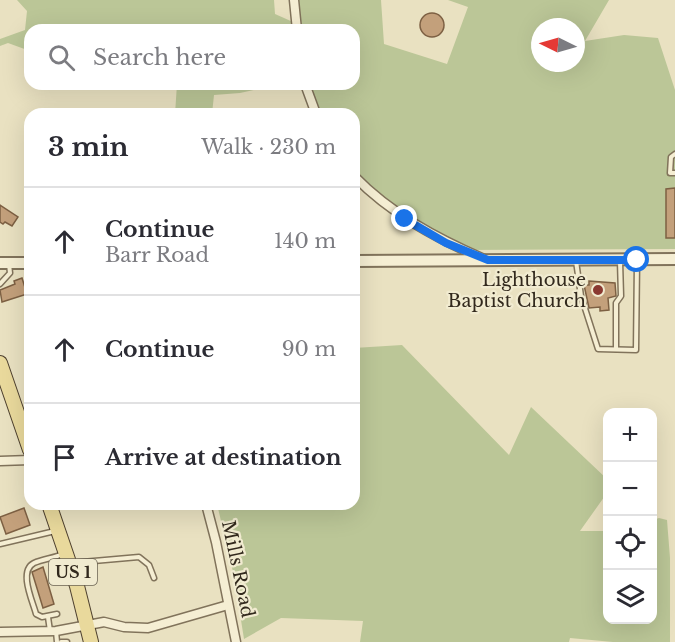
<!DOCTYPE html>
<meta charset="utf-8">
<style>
:root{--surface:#fff;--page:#f2f2f3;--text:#2b2b33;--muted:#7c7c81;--line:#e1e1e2}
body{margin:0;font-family:"Libre Baskerville",serif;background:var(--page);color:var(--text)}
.controls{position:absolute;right:18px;bottom:18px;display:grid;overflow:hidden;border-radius:12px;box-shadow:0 6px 24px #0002}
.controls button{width:54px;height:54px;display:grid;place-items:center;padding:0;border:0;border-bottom:2px solid var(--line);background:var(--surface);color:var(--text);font:30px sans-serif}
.compass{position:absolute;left:531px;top:18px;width:54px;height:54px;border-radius:50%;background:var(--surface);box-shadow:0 6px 24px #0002;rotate:275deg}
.stop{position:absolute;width:18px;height:18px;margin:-14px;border:4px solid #1a73e8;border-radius:50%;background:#fff}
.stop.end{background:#1a73e8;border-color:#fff;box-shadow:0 2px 6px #0008}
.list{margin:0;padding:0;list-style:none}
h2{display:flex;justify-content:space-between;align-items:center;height:78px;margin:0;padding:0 24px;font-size:26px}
h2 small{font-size:20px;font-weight:400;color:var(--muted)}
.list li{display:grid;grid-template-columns:39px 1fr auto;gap:18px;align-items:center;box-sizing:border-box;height:108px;padding:0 24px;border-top:2px solid var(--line)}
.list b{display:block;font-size:22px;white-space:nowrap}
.list p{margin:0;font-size:20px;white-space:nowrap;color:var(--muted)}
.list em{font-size:20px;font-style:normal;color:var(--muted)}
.icon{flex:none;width:33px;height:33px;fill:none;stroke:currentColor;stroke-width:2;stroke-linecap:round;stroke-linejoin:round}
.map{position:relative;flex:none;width:675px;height:642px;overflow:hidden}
.search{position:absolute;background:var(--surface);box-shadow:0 6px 24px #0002;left:24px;top:24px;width:336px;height:66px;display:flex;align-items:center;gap:15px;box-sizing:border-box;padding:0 21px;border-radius:18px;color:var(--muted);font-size:22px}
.panel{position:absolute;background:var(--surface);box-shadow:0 6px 24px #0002;left:24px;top:108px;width:336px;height:402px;border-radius:18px}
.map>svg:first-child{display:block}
</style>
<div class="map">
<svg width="675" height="642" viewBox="0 0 675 642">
<rect width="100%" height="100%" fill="#e9e1c1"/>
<!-- green -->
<g fill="#bbc697" fill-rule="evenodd">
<polygon points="17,0 274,0 275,14 293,22 294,30 30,30 30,51 8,43 0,46 0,39 25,30 27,11"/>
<path d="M297,0H381L384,44L447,64L468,7L448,0H609L585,41L624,35L658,38L675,90V249L462,250L446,243L354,176V114H316L307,90L297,84H354V30H299ZM540,27H576V63H540Z"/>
<polygon points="177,84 280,84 240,93 214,95 212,114 175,114"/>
<polygon points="402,345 509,455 531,407 607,479 607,493 580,531 607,531 608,620 652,620 653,520 659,518 667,520 670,558 670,642 613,642 570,638 569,642 360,642 363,621 281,618 244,639 234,576 217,504 354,504 354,348"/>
</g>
<!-- building -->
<g fill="#c3a07b" stroke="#7d6043" stroke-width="1.5">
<circle cx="432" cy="25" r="12"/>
<polygon points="675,188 675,238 666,238 666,189"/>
<polygon points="0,205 18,217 12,226 5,222 3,224 0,222"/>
<polygon points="22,278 27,294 2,302 0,290 15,284 14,281"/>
<polygon points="589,281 615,283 616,296 608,298 609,310 600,311 600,307 589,308 584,285 589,285"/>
<polygon points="24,508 30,525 6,534 0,517"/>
<polygon points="43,567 54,604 43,608 32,572"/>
</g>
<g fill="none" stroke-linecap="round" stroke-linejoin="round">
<!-- service casing -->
<g stroke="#81735b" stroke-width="7">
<g id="service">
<polyline points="675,154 671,157 670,173 675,173"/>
<polyline points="576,261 581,296 598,349 636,350 637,261"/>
<polyline points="0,284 10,273 9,264"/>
<polyline points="616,349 616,303 621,296 620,261"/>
<polyline points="0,544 55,531"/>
<polyline points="71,563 139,557 149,565 154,578"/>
<path d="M57,614L42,617L36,614C33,602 18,571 34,563C43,559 54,558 63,554"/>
<polyline points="48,617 50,631"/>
<polyline points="56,631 57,642"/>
<polyline points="61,642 67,642"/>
</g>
</g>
<!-- minor casing -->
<g stroke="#81735b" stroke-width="11">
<g id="minor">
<polyline points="294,0 297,30"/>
<polyline points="305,84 316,114"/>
<path d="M354,176C391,214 436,238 484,259"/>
<polyline points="0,461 30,460"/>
<polyline points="206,504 216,542 236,642"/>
<polyline points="0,632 56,631 104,622 124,627 148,628 228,605"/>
</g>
</g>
<!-- tertiary casing -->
<g stroke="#81735b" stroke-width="14">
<g id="tertiary">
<polyline points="354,261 675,259"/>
<polyline points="0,263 30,263"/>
</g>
</g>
<!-- primary casing -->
<g stroke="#4f412f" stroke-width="16">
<g id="primary">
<polyline points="0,363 30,450"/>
<polyline points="49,504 77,586 91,642"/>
</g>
</g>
<!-- service -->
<use href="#service" stroke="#f5eed3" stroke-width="4"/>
<!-- minor -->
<use href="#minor" stroke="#f5eed3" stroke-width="8"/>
<!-- tertiary -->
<use href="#tertiary" stroke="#f5eed3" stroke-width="10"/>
<!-- primary -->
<use href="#primary" stroke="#e9d99c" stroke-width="14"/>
</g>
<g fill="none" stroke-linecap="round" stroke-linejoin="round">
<!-- route -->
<polyline stroke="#1a73e8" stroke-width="8" points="405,219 446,243 488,260 637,260"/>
</g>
<!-- markers -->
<circle fill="#8a3931" stroke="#f1ebd0" stroke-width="2" cx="598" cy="290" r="6"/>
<g text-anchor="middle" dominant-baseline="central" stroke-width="4.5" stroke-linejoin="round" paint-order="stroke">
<!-- shield labels -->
<rect fill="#f1ebd0" stroke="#6b6353" stroke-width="1.5" x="49" y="559" width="48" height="26" rx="4.5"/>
<g font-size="16" font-weight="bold" fill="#32291d">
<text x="73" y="572">US 1</text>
</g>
<!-- poi labels -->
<g font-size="18" fill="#32291d" stroke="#f1ebd0" text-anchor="end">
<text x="586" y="280">Lighthouse<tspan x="586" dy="21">Baptist Church</tspan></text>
</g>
<!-- street labels -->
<g font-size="18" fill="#32291d" stroke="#f1ebd0">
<text transform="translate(238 569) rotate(78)">Mills Road</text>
</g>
</g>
</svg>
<div class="controls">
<button>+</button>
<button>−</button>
<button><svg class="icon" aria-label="locate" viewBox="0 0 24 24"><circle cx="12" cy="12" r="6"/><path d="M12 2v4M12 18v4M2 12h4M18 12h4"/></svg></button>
<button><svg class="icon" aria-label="layers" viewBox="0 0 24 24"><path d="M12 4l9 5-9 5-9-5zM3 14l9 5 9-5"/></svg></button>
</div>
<svg class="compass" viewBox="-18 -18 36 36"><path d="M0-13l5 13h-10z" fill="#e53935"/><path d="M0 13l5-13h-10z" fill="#7c7c81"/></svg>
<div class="stop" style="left:637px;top:260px"></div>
<div class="stop end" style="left:405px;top:219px"></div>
<div class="search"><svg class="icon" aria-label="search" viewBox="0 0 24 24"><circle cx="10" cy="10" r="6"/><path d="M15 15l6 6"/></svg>Search here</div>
<section class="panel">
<h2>3 min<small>Walk · 230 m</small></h2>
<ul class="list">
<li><svg class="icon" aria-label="ahead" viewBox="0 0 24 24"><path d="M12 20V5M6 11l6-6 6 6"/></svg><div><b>Continue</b><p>Barr Road</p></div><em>140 m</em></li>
<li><svg class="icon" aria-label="ahead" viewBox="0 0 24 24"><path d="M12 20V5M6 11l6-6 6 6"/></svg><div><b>Continue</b></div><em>90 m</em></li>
<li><svg class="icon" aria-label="arrive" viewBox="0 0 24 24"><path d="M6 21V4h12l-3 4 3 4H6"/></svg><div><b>Arrive at destination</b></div></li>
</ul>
</section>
</div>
